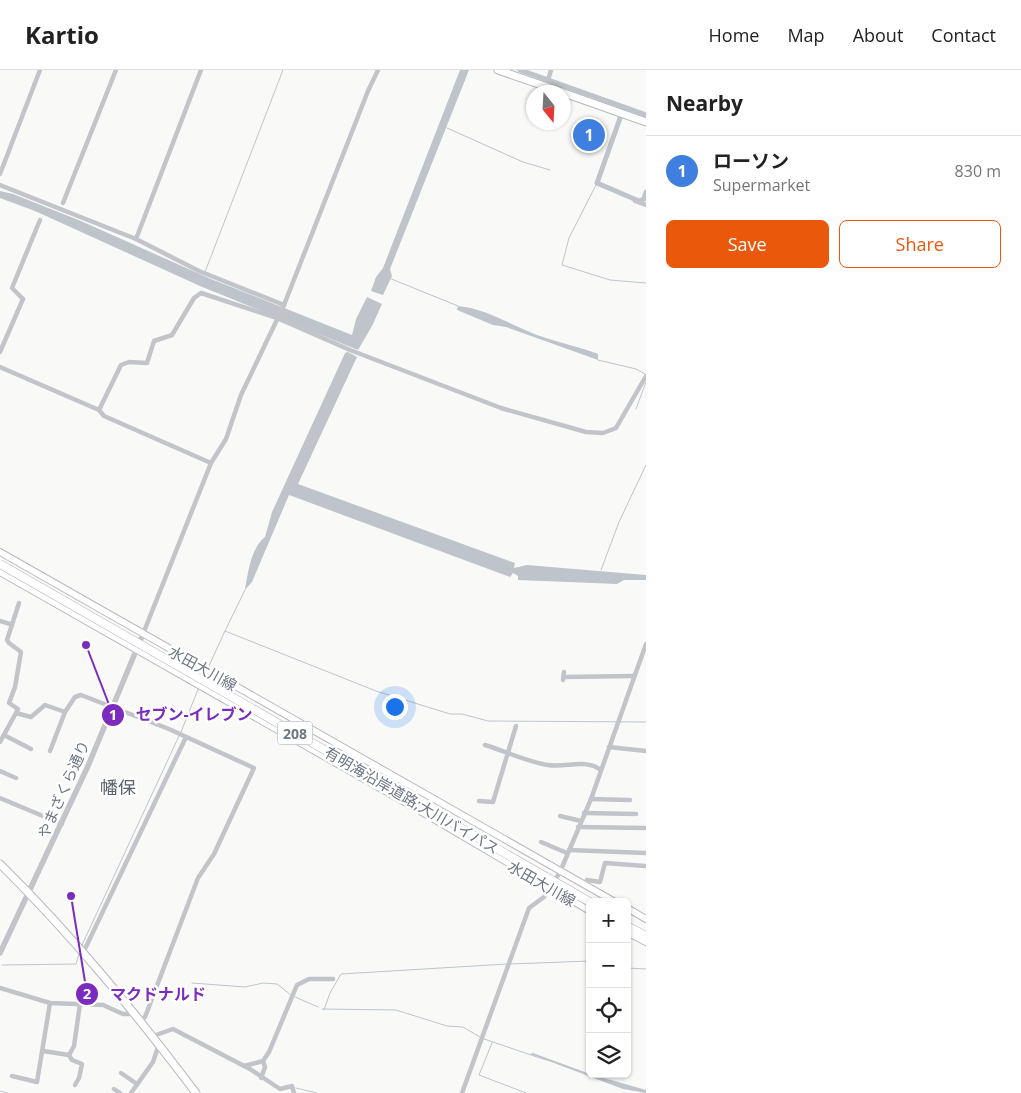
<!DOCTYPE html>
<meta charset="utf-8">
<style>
:root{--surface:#fff;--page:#f6f6f6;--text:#222;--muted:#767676;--line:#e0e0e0;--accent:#ea580c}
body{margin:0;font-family:"Open Sans","Noto Sans JP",sans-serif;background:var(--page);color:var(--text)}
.controls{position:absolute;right:15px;bottom:15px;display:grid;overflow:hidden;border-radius:8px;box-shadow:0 1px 4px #0004}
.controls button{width:45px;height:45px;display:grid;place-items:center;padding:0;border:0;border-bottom:1px solid var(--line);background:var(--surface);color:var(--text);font:25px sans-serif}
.compass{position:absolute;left:526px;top:15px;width:45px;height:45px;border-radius:50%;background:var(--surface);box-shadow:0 1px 4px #0004;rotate:162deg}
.you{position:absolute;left:394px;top:636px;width:18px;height:18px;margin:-12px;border:4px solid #fff;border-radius:50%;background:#1a73e8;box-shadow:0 0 0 8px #1a73e833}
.badge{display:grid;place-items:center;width:32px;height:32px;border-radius:50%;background:var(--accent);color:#fff;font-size:16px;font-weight:700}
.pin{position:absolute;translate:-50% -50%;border:2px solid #fff;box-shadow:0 1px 5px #0006}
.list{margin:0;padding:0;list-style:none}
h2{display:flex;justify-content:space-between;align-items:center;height:65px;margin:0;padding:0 20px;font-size:21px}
h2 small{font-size:16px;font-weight:400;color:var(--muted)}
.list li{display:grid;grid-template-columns:32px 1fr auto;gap:15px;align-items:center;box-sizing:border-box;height:70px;padding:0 20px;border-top:1px solid var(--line)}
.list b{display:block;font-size:19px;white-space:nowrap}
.list p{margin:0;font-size:16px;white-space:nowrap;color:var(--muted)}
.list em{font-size:16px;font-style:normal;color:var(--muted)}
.actions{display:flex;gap:10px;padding:15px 20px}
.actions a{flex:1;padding:11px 0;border:1px solid var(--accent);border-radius:8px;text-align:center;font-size:18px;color:var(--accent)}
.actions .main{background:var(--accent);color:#fff}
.icon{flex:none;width:28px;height:28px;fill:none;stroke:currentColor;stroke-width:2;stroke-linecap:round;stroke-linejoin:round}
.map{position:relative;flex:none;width:646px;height:1023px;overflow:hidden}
header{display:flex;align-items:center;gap:30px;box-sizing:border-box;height:70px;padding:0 25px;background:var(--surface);border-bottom:1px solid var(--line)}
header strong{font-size:24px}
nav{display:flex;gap:28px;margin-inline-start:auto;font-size:18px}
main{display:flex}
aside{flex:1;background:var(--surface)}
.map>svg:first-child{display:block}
</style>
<header>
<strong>Kartio</strong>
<nav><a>Home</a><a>Map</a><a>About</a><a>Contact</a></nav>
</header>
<main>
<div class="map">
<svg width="646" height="1023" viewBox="0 0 646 1023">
<rect width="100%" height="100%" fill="#f9faf8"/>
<!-- water -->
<g fill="#bec4ca">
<polygon points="460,0 469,0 390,199 392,206 383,225 371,221 376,207 383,198"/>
<polygon points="0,121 13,124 81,151 211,209 352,265 356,249 367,227 382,234 372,256 358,280 200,216 35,141 0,128"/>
<path d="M458,236C490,239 516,259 546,268C563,274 581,277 598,284V290L506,257L493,255L457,240Z"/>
<path d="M348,282L357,287L298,414L515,493L514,498L527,495L646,505V510H624L617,514L518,510V506L513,503L510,507L289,425L252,512L245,520C248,502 251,478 265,467L272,442L345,283Z"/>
<polygon points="533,983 590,1004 646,1020 646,1023 623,1019 530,984"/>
</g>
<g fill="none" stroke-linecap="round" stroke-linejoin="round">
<!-- stream -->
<g stroke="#bec4ca" stroke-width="1">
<polyline points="447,58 523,92 550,100"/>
<polyline points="597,113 569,168 562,195 610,210 646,213"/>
<polyline points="205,202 283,0"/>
<polyline points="389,208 458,236"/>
<polyline points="598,290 636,299 645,304"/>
<polyline points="636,339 646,312"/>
<polyline points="601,500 619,452 646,395"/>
<polyline points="245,520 225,561 376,621 450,644 462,644 488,651 646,652"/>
<polyline points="208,598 225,561"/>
<polyline points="181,662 199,617"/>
<polyline points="82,875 179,666"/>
<polyline points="511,894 590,891"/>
<polyline points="2,895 76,894 79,884"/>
<polyline points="627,898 646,899"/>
<polyline points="192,913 245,917 263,913 277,914 291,925"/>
<polyline points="295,927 318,937"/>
<polyline points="322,939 396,940 447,956 463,957 480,967"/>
<polyline points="324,940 330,923 341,904 507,894"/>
<polyline points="484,969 546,990"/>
<polyline points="492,973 479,1005 526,1023"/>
<polyline points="296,1018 317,1023"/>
<polyline points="0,1021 7,1023"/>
</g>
<!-- canal -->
<g stroke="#bec4ca" stroke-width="5">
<polyline points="520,0 646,45"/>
<polyline points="624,37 597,113 639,131 644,129 646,122"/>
</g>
<!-- secondary casing -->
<g stroke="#b5b8bd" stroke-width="8">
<g id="secondary">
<polyline points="0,482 615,832"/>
<polyline points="0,502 415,738 590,841"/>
<polyline points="627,838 646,849"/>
<polyline points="627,862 646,872"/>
</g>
</g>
<!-- primary casing -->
<g stroke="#b6b8bd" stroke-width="9">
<g id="primary">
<polyline points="498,0 562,22"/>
<polyline points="564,23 646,52"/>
</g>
</g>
<!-- trunk casing -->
<g stroke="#b6b8bc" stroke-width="9">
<path id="trunk" d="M0,794C74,867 133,940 196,1023"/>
</g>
<!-- motorway casing -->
<g stroke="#b6b8bc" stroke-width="9">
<polyline id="motorway" points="627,856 646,866"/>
</g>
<!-- minor -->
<g stroke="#c2c4c9" stroke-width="4.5">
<polyline points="546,17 551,0"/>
<polyline points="0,104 40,0"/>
<polyline points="0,115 136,169 199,201 284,235"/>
<polyline points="635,131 646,135"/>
<polyline points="63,133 116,0"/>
<polyline points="136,169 201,0"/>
<polyline points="0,282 23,229 12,218 40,150"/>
<polyline points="0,297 99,340 104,346 211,393"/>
<polyline points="99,340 121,295 129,292 147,293 154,271 172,265 194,228 201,223 277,248 350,280 501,338 586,362 603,363 616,358 646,306"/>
<polyline points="0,551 10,554"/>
<polyline points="143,564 211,393 226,369 241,325 284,235 368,21 378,0"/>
<polyline points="564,607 634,606"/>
<polyline points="563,610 564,602"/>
<polyline points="16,643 18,639 9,633 15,617 21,582 9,573 7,570 19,533"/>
<polyline points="4,665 31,679"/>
<polyline points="0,672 16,643 31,647 45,635 65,642 75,627 81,625 169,659 254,698 214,784 198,808 145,947 141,951"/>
<path d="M485,675C505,681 527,692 548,695C567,698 584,688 601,700"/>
<polyline points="609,677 646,681"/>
<polyline points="50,681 65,642"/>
<polyline points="0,701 16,708"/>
<polyline points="0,728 62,754"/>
<polyline points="591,729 630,730"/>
<polyline points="479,731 493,732 516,656"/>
<polyline points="584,743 636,744"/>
<polyline points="560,746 581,751"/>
<polyline points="578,757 646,758"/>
<polyline points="541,772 567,783"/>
<polyline points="569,780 646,783"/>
<polyline points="584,814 587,810 600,812 605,793 645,796"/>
<polyline points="84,881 186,667"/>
<polyline points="0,918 50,933 103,935 123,944 134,944"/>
<polyline points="153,966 173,959 250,999 280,1019 292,1016 294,1023"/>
<polyline points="43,981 69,985 72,990 82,994 79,1008 75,1015"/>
<polyline points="69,985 74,976 80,934"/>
<polyline points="244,996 263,991 269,982 297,915 309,909 333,909"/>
<polyline points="121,1003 137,1014"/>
<polyline points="12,1006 37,1012 50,933"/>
<polyline points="261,1008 265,997 263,991"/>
<polyline points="114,1019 120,1023"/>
<polyline points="131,1023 153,992 159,974"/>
<polyline points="462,1023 529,838 544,827 560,802 591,729 646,574"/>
</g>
<!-- tertiary -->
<polyline stroke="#c2c4c9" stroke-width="5.5" points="0,883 88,696 143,564"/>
<!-- secondary -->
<use href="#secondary" stroke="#fff" stroke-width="6"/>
<!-- primary -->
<use href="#primary" stroke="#fff" stroke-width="7"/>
<!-- trunk -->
<use href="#trunk" stroke="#fff" stroke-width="7"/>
<!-- motorway -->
<use href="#motorway" stroke="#fff" stroke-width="8"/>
<!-- motorway-bridge casing -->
<g stroke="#b6b8bc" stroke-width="9" stroke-linecap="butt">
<polyline id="motorway-bridge" points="0,494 590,832"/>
</g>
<!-- motorway-bridge -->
<use href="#motorway-bridge" stroke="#fff" stroke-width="8"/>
</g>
<g text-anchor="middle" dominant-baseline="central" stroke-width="5" stroke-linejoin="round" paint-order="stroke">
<!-- shield labels -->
<rect fill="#fff" stroke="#999faa" stroke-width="1" x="277.5" y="651.5" width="35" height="23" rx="4"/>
<g font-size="14" font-weight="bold" fill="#6d7685">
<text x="295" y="663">208</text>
</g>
<!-- street labels -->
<g font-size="15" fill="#6d7685" stroke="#fff">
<text transform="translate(203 598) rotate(29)">水田大川線</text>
<text transform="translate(63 719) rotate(-66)">やまざくら通り</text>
<text transform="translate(412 730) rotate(30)">有明海沿岸道路;大川バイパス</text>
<text transform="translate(542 813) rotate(30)">水田大川線</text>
</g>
<!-- quarter labels -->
<g font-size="18" fill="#5a606b" stroke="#fff">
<text x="118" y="717">幡保</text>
</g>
</g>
<!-- callouts -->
<path fill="none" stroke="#7b2cbf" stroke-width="2" d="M86 575L113 645M71 826L87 924"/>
<g fill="#7b2cbf" stroke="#fff" stroke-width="2">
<circle cx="86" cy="575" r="5"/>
<circle cx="71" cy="826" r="5"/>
<circle cx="113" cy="645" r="12"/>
<circle cx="87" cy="924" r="12"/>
</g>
<g font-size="15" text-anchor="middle" font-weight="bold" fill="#fff">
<text x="113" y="650">1</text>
<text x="87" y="929">2</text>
</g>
<g font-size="16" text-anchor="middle" font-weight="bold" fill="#7b2cbf" stroke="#fff" stroke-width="5" stroke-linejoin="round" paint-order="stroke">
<text x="194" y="650">セブン-イレブン</text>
<text x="158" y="930">マクドナルド</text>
</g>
</svg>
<div class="controls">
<button>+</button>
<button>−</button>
<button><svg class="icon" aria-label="locate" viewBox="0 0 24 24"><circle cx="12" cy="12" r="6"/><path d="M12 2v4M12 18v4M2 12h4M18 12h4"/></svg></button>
<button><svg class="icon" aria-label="layers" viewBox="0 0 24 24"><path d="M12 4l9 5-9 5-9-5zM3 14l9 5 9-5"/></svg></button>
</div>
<svg class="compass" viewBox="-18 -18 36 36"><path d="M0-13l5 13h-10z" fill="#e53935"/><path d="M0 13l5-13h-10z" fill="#767676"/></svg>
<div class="you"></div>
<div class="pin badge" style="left:589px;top:65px;background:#3f7fe0">1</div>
</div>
<aside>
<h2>Nearby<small></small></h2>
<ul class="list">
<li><span class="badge" style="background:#3f7fe0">1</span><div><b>ローソン</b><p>Supermarket</p></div><em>830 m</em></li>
</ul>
<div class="actions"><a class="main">Save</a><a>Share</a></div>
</aside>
</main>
